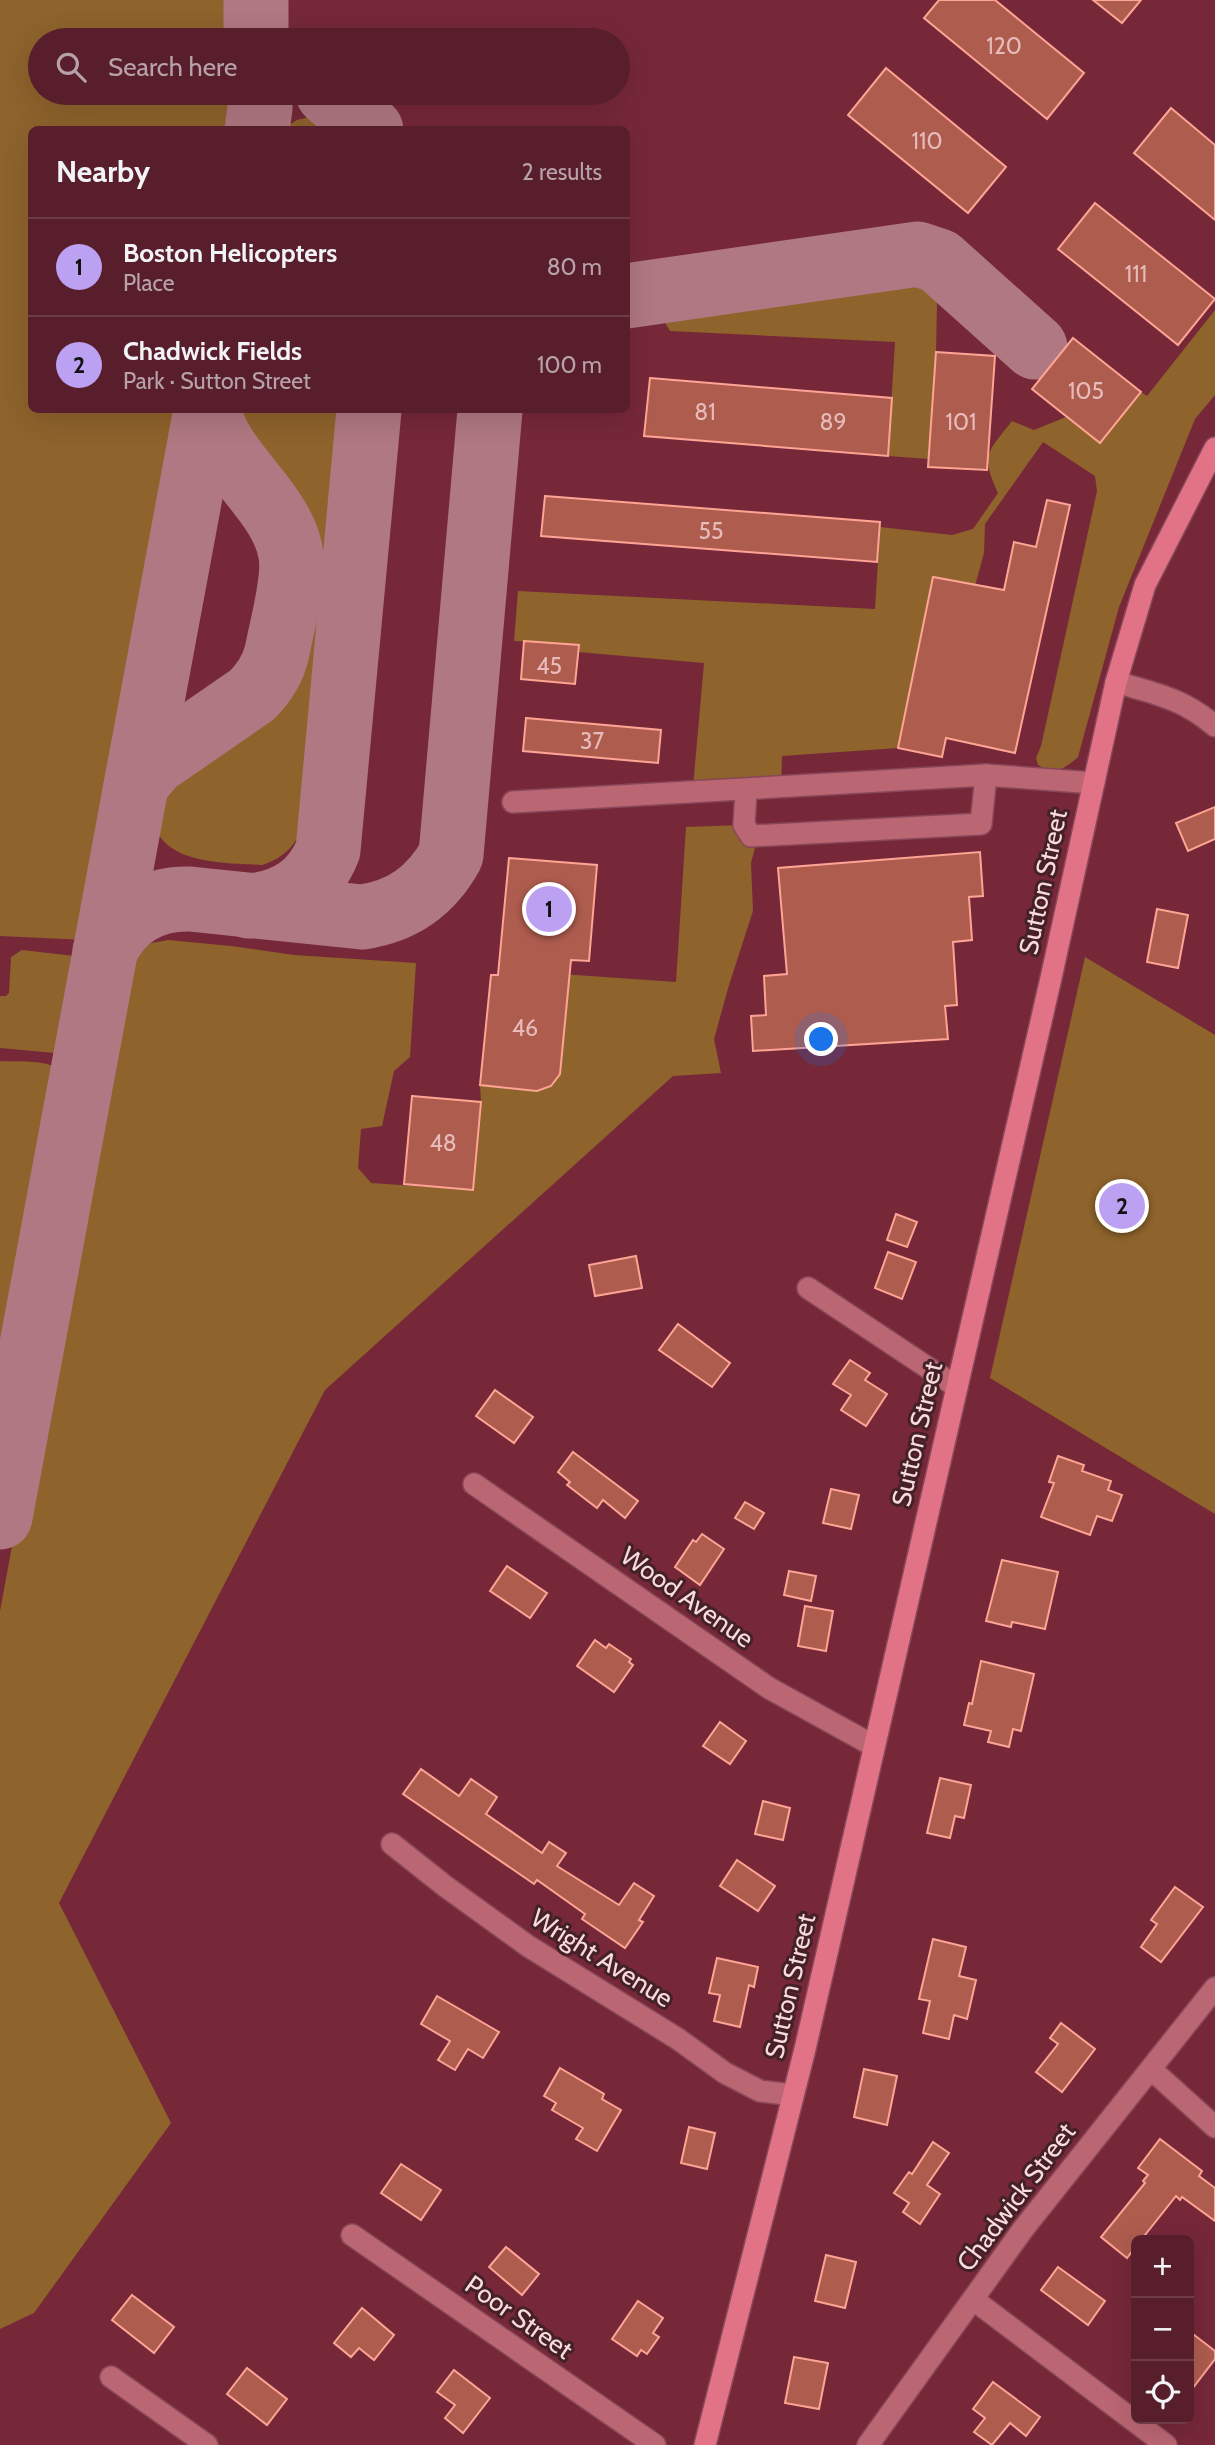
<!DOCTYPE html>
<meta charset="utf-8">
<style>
:root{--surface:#581e2b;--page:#5e2733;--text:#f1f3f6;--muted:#b7a2a9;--line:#6d3c47;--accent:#bca0f2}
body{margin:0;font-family:Cabin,sans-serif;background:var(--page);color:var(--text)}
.controls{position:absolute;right:21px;bottom:21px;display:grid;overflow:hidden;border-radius:10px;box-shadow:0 7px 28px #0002}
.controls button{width:63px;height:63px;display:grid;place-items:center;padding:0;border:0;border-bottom:2px solid var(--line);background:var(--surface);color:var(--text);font:35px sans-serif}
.you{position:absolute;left:822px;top:1040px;width:24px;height:24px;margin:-18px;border:5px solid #fff;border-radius:50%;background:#1a73e8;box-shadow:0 0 0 10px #1a73e833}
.badge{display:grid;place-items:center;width:46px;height:46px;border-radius:50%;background:var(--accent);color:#111;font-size:23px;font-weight:700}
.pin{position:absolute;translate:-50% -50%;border:4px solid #fff;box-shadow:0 2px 7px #0006}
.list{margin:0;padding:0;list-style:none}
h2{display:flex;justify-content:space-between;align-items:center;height:91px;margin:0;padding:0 28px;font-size:30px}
h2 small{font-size:23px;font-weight:400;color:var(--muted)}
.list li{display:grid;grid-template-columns:46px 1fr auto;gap:21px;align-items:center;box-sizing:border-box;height:98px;padding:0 28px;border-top:2px solid var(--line)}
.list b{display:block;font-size:26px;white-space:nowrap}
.list p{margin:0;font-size:23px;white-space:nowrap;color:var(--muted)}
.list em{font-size:23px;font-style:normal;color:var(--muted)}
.icon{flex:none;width:38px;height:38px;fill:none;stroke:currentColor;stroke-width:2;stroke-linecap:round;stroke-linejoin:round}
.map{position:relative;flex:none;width:1215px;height:2445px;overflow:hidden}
.search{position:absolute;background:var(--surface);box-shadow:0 7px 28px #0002;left:28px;top:28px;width:602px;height:77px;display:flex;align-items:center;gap:18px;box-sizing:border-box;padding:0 24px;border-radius:38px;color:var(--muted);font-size:26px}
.panel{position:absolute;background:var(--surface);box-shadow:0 7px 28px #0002;left:28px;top:126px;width:602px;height:287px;border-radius:10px}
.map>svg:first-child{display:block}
</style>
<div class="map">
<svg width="1215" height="2445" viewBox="0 0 1215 2445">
<rect width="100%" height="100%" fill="#762839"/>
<!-- green -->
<g fill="#8e632c">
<polygon points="0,0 243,0 241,40 40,40 40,93 238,93 235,129 32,130 32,410 184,410 86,940 0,936"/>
<polygon points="309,117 322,118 342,129 282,129 297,120"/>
<polygon points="919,275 933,288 937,300 936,352 929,459 888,456 895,342 670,331 658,311"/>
<path d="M1215,310V395L1195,419L1119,607L1078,757C1065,769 1054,775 1038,765L1036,758L1041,746L1097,491L1095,476L1043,442L985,524L984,553L975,586L933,578L898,748L782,756L781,788L693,787L704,663L578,652V645L514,641L518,591L875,609L880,527L952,535L973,529L998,493C980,454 988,452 1012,421L1034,430L1066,417L1100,443L1141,392L1147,396Z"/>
<path d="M226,410H341L304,822C299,843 283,859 262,865C231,863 170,865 156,829C151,815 153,799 154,785L289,693L315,547L306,527Z"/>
<polygon points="744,825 758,836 751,863 753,911 729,985 714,1039 721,1073 673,1076 325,1390 59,1903 171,2123 34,2313 0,2329 0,1611 118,973 131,956 142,947 152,943 168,940 231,946 294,955 416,963 410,1057 394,1071 382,1126 361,1129 358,1168 371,1183 472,1190 481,1102 480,1085 537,1091 551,1086 560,1074 561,974 676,982 686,827"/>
<polygon points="22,950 83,957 66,1047 63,1051 55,1053 0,1048 0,996 6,996 9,993 11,957"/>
<polygon points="1085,957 1215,1035 1215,1514 990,1378"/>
<path d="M0,1061C18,1062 48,1059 61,1071L0,1405Z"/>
</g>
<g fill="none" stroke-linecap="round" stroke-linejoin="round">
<!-- taxiway -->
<g stroke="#b07882" stroke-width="65">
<polyline points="256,0 256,40"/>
<polyline points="328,93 371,130"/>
<polyline points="257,130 260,108 260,93"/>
<polyline points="626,296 918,254 939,261 1035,347"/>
<path d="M135,791L139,780L155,762L252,695C265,682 273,669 277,652C282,625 295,581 291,555C284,502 217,461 209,410"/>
<path d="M249,906C287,903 314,885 328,850L369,410"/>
<path d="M105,951C121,916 151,898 190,899L362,917C403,911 431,891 451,855L490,410"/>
<polyline points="0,1517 206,410"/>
</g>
</g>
<!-- building -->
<g fill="#ae5c4e" stroke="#fea494" stroke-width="2">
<polygon points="939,0 995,0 1084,73 1047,119 924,18"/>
<polygon points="1093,0 1141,0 1122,23"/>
<polygon points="886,68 1006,167 968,213 848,115"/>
<polygon points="1171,108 1215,145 1215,220 1134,153"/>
<polygon points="1095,203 1215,299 1178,345 1058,249"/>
<polygon points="1073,338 1141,392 1100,443 1032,389"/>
<polygon points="936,352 995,356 987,470 928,467"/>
<polygon points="650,378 892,398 888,456 644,436"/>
<polygon points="545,496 880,522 877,562 541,536"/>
<polygon points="1047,500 1070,505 1015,753 946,738 942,757 898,748 933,577 1004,590 1014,542 1036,547"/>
<polygon points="524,641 579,645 575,684 521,679"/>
<polygon points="526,718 661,730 658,763 523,751"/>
<polygon points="1215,807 1215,839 1188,851 1176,823"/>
<polygon points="980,852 983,896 969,897 972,940 953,942 957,1005 945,1006 948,1039 753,1051 751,1016 766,1015 764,976 787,974 778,868"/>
<polygon points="509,858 597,865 589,961 571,960 560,1074 551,1086 537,1091 480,1085 491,975 498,975"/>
<polygon points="1157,909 1188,915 1178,968 1147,962"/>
<polygon points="412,1096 481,1102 473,1190 404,1184"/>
<polygon points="896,1214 917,1222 907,1247 887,1240"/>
<polygon points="888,1252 916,1262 902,1299 875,1288"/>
<polygon points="636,1256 642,1288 595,1296 589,1265"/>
<polygon points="678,1324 730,1363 712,1387 659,1350"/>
<polygon points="850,1360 870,1373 865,1380 887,1394 866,1426 841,1410 851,1395 833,1384"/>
<polygon points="495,1390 533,1417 514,1443 476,1416"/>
<polygon points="573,1452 638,1501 625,1518 603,1500 597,1508 567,1485 570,1482 558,1472"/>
<polygon points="1058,1456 1084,1465 1082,1471 1111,1481 1108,1490 1122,1495 1112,1521 1097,1516 1090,1535 1041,1517 1054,1483 1049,1482"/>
<polygon points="831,1489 859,1495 851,1529 823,1523"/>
<polygon points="745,1502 764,1513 754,1529 735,1518"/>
<polygon points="702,1534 724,1549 700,1585 675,1567 693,1540 696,1542"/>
<polygon points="1002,1560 1058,1572 1045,1629 1012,1622 1011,1627 986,1621"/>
<polygon points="507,1566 547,1593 530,1618 490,1591"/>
<polygon points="789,1571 816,1576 811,1601 784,1595"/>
<polygon points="805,1606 833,1611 826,1651 798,1646"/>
<polygon points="595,1640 606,1648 609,1644 631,1659 629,1662 633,1665 614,1692 577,1666"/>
<polygon points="981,1661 1034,1674 1021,1731 1013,1729 1009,1747 988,1742 991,1731 964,1725 969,1703 972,1704"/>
<polygon points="720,1722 746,1741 730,1764 703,1746"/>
<polygon points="421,1769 459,1796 471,1779 497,1797 486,1814 542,1853 549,1842 566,1853 557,1866 619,1905 634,1883 654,1896 639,1920 643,1922 625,1948 582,1919 585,1914 537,1880 534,1884 403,1794"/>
<polygon points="940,1778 971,1785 964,1818 955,1816 950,1838 927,1833"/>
<polygon points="763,1801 790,1808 783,1840 755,1834"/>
<polygon points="737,1860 775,1886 758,1911 720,1886"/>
<polygon points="1175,1887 1203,1907 1161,1962 1141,1947 1157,1924 1151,1920"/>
<polygon points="933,1939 966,1947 959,1976 976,1980 967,2019 954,2015 949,2039 923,2033 930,2001 919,1999"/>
<polygon points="717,1958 758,1967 754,1987 749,1985 740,2027 714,2021 720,1995 709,1993"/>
<polygon points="437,1996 499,2032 483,2058 468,2049 455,2070 438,2060 450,2041 421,2024"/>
<polygon points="1061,2023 1095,2049 1062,2092 1036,2072 1058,2044 1050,2038"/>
<polygon points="560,2068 604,2094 602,2099 621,2110 597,2151 576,2139 583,2128 552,2110 556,2103 544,2096"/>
<polygon points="864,2069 897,2076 887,2125 854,2117"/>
<polygon points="689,2127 715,2133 707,2169 681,2163"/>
<polygon points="1160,2139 1202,2171 1199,2176 1215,2188 1215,2221 1182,2197 1180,2200 1176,2196 1141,2240 1136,2240 1136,2246 1127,2258 1101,2237 1145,2183 1143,2181 1148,2175 1138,2168"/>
<polygon points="933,2142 949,2153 927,2185 940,2194 920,2224 903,2212 909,2203 894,2193 909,2172 912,2174"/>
<polygon points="401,2164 441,2190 421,2220 381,2193"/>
<polygon points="506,2247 539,2274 522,2295 489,2267"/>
<polygon points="826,2255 856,2262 845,2308 815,2301"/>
<polygon points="1058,2267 1105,2301 1088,2325 1041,2290"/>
<polygon points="132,2295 174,2327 154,2353 112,2320"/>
<polygon points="638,2301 663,2318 653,2333 659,2337 647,2354 641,2350 637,2356 612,2339"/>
<polygon points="362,2308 394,2335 374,2360 359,2348 351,2357 334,2343"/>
<polygon points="1189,2331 1215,2351 1215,2359 1189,2393"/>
<polygon points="794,2357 828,2363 819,2409 785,2403"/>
<polygon points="247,2368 287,2399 267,2425 227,2394"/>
<polygon points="454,2370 490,2398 463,2433 445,2418 455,2405 437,2392"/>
<polygon points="993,2382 1040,2417 1026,2436 1010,2423 992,2445 974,2432 985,2418 973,2409"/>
</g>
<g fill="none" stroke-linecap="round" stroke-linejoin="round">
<!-- minor casing -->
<g stroke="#884759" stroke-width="24">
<g id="minor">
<path d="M1116,682C1156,694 1182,698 1215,726"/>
<polyline points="746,791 744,825 751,836 981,824 986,775"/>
<polyline points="513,802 986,775 1094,783"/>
<polyline points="808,1288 957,1387"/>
<polyline points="474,1484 769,1688 874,1746"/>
<polyline points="392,1844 445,1886 528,1946 678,2039 725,2073 760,2091 793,2095"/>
<polyline points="1152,2070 1215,2127"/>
<polyline points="352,2235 655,2445"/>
<polyline points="974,2300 1166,2445"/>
<polyline points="111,2377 207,2445"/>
<polyline points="868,2445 1024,2228 1215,1988"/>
</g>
</g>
<!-- highway casing -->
<g stroke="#884759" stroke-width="24">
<polyline id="highway" points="705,2445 805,2049 1051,978 1116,682 1145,585 1215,448"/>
</g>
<!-- minor -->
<use href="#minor" stroke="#bb6673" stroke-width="21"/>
<!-- highway -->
<use href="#highway" stroke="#e27386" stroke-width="21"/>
</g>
<g text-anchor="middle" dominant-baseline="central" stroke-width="6" stroke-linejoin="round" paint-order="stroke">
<!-- number labels -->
<g font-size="23" fill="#e6bbba">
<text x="1004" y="46">120</text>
<text x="927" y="141">110</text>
<text x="1136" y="274">111</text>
<text x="1086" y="391">105</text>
<text x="705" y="412">81</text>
<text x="833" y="422">89</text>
<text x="961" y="422">101</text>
<text x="711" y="531">55</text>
<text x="549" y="666">45</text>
<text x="592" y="741">37</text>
<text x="525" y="1028">46</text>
<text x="443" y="1143">48</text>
</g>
<!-- street labels -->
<g font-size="26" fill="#f9dbde" stroke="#442127">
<text transform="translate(1043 882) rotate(-78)">Sutton Street</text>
<text transform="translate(917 1434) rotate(-77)">Sutton Street</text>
<text transform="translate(687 1597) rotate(35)">Wood Avenue</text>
<text transform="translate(602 1958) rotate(32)">Wright Avenue</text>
<text transform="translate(790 1986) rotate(-77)">Sutton Street</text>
<text transform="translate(1016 2197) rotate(-53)">Chadwick Street</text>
<text transform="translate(519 2317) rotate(35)">Poor Street</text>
</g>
</g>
</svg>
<div class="controls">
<button>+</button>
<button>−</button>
<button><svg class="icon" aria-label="locate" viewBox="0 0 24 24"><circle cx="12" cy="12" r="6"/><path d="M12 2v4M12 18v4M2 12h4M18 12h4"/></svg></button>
</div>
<div class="you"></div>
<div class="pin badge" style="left:549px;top:909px">1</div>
<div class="pin badge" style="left:1122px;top:1206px">2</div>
<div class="search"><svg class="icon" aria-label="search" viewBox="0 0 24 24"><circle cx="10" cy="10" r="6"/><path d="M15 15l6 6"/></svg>Search here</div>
<section class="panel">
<h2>Nearby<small>2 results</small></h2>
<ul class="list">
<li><span class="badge">1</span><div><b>Boston Helicopters</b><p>Place</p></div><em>80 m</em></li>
<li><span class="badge">2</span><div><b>Chadwick Fields</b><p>Park · Sutton Street</p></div><em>100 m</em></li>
</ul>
</section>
</div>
